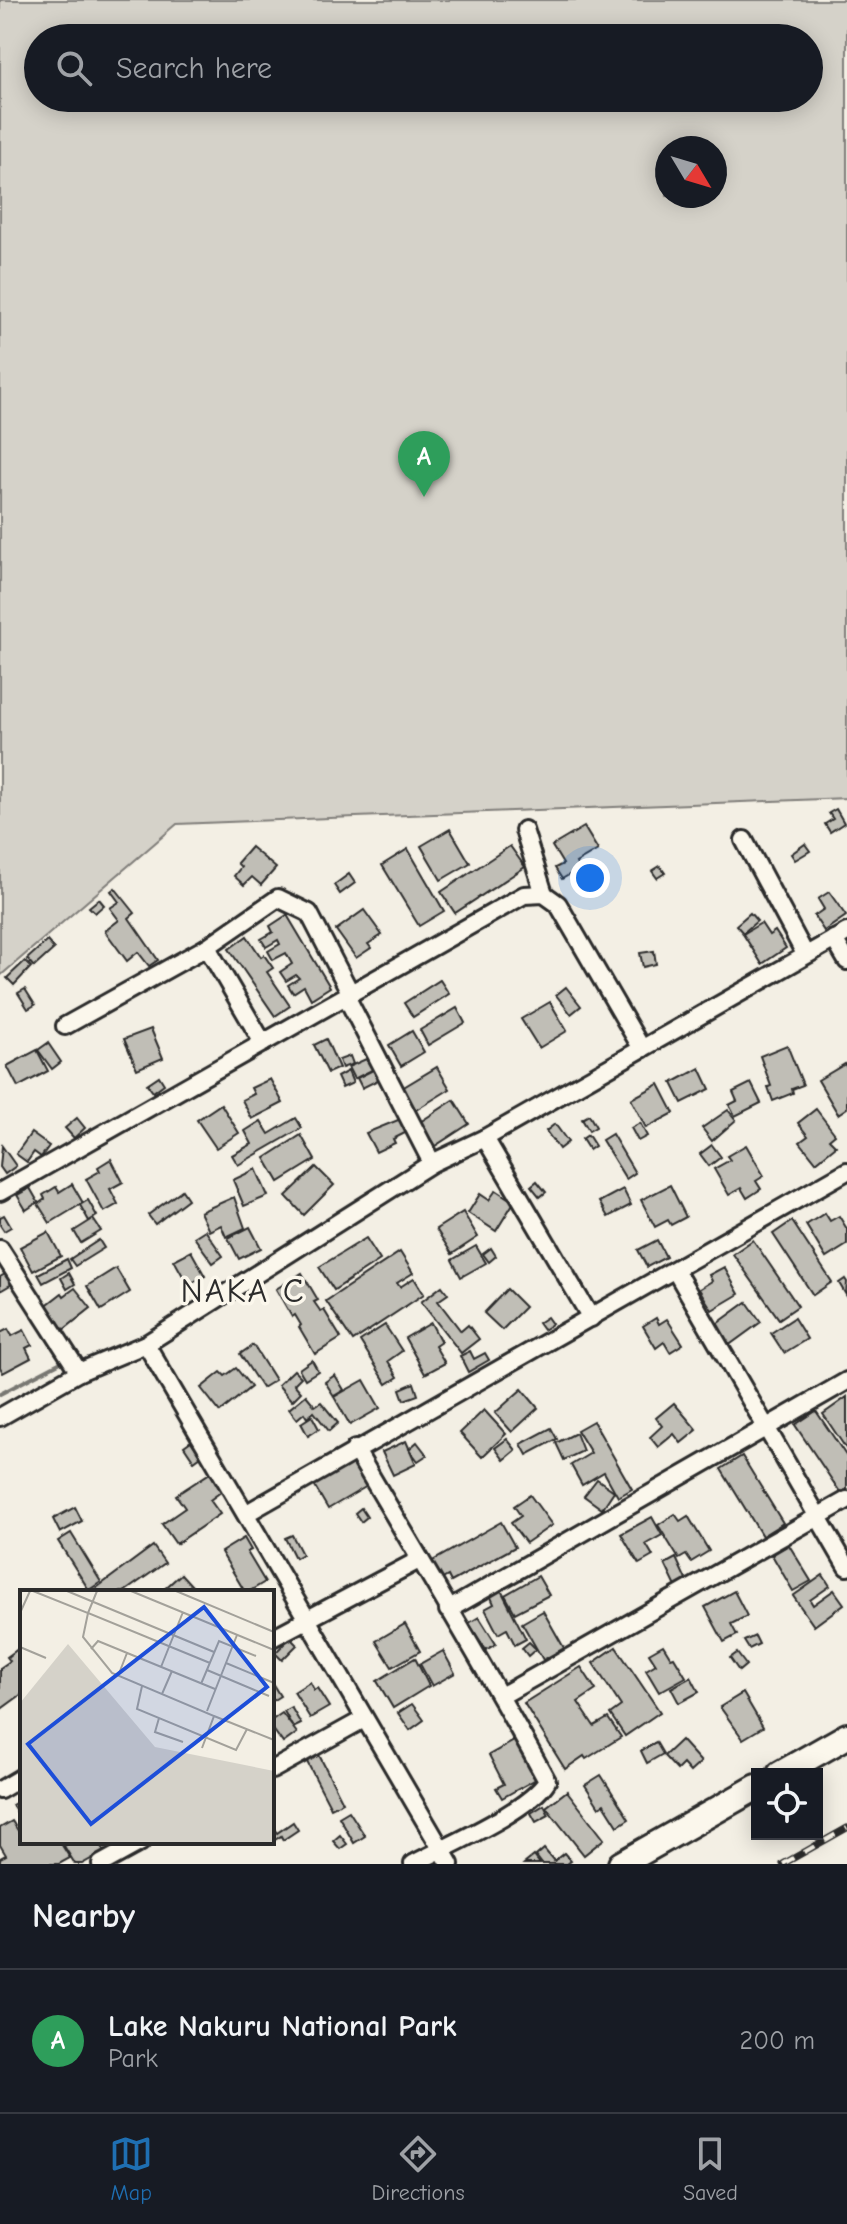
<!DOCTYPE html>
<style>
:root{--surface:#171b24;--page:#242831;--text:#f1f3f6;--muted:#9ea1a6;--line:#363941;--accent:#1f6fb2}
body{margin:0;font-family:"Comic Neue",sans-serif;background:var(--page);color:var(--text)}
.controls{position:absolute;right:24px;bottom:24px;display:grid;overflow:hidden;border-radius:0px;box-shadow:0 4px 20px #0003}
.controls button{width:72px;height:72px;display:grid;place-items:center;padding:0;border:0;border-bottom:2px solid var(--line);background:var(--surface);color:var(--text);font:40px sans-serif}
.compass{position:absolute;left:655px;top:136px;width:72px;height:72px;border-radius:50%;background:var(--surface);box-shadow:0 4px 20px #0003;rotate:128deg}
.you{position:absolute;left:590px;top:878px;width:28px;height:28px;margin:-20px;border:6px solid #fff;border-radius:50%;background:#1a73e8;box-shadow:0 0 0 12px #1a73e833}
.badge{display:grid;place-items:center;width:52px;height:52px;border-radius:50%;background:var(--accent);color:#fff;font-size:26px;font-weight:700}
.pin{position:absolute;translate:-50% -66px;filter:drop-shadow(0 2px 4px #0008)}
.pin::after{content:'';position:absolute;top:42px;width:28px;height:24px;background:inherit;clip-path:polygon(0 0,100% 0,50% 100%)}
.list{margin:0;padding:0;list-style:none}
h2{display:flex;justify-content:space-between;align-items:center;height:104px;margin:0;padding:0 32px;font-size:34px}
h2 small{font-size:26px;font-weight:400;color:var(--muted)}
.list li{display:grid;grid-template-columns:52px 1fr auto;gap:24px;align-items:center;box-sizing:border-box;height:144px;padding:0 32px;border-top:2px solid var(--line)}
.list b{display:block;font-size:30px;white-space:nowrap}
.list p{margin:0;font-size:26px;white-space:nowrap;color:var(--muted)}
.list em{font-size:26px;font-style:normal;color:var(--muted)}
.icon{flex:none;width:44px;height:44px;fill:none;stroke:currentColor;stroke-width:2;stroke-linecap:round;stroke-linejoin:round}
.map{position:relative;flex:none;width:847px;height:1864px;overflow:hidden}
.search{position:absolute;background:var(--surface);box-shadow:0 4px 20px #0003;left:24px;right:24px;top:24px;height:88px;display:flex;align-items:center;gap:20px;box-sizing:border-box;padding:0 28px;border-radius:44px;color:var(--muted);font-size:30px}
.sheet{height:248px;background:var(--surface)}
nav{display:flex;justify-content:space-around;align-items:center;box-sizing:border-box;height:112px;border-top:2px solid var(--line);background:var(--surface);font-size:22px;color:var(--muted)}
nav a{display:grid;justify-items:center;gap:4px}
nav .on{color:var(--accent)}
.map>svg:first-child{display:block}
</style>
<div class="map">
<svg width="847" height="1864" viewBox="0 0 847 1864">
<rect width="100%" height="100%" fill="#f3efe4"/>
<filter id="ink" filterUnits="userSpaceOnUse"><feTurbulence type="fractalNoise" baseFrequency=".0125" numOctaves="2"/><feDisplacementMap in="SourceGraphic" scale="16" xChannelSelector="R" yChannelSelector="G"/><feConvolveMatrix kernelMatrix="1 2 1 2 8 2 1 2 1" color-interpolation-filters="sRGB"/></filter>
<g filter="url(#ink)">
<!-- green -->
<path fill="#d5d2c9" stroke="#807e7a" stroke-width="2" fill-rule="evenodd" d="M0,0H847V798L177,824L0,976ZM38,38H809V98H38ZM667,148H715V196H667Z"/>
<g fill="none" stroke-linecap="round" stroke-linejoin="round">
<!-- stream -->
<polyline stroke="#787772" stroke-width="4" points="0,1394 59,1363"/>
</g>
<!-- building -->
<g fill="#c0beb6" stroke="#2b2b2b" stroke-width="2">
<polygon points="836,809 844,823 830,832 825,824 833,819 829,813"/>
<polygon points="584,827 598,850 576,863 579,869 562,879 555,868 563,864 552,846"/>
<polygon points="450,829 470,863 441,880 421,846"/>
<polygon points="805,844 810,851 795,860 791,854"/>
<polygon points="510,846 525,867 455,913 441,892"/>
<polygon points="251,847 276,868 261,885 252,877 244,885 234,876 241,867 237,863"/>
<polygon points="408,849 444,911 419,926 382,865"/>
<polygon points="660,866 665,873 657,878 652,871"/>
<polygon points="349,874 355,883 340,894 334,885"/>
<polygon points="115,888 135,913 129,918 158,960 149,966 138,952 127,961 105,931 119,920 110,908 119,902 111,891"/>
<polygon points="829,892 846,916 824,931 814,916 824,909 818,899"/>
<polygon points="99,899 104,905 95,913 89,907"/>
<polygon points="364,910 382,935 368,944 371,948 356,958 336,930"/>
<polygon points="750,913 757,921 743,933 736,925"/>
<polygon points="287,915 330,987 311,999 304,986 293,993 288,985 299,978 296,975 286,981 280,972 292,964 286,953 273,960 268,951 280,944 278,940 266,947 261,939 273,932 270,926"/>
<polygon points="761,923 769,935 775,931 786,948 762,964 743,934"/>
<polygon points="247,936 261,957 264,955 273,968 267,972 290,1006 275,1016 229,949"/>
<polygon points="47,941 54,949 34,967 27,959"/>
<polygon points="654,951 656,964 643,967 640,953"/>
<polygon points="25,961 31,967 14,985 7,978"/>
<polygon points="440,980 449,994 413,1017 404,1003"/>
<polygon points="566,987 581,1006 571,1014 556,995"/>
<polygon points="25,989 35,1005 28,1009 18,993"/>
<polygon points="550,1002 567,1031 539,1048 521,1019"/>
<polygon points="457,1008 465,1023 428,1045 420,1030"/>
<polygon points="151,1029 163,1058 137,1069 124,1039"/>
<polygon points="412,1031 424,1052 401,1066 389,1045"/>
<polygon points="326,1039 339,1068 328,1073 314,1045"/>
<polygon points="48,1043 61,1062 52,1069 38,1050"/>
<polygon points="787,1045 803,1085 792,1089 793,1093 773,1101 768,1087 771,1086 760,1056"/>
<polygon points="37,1050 48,1071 18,1087 7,1066"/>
<polygon points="350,1056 353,1064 342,1068 339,1060"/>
<polygon points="366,1059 372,1070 354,1079 348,1067"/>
<polygon points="845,1064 847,1068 847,1108 838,1114 818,1080"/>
<polygon points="437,1067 450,1089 416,1110 402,1088"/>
<polygon points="700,1068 710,1089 682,1103 672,1083"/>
<polygon points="375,1069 380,1079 362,1088 357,1078"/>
<polygon points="348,1071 353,1083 342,1088 337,1077"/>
<polygon points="159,1076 164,1084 153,1092 147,1084"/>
<polygon points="270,1079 283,1103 252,1119 242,1100 254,1094 251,1088"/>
<polygon points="751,1083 761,1103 735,1116 729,1105 737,1101 733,1092"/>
<polygon points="659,1084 674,1113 646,1128 631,1099"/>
<polygon points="454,1100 469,1124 435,1146 420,1122"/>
<polygon points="221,1104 239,1133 216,1148 197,1120"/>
<polygon points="816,1109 835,1134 829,1139 836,1146 816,1162 800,1142 808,1136 798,1123"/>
<polygon points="728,1110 736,1120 712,1141 702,1128"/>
<polygon points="589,1115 596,1127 589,1131 582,1119"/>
<polygon points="77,1118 85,1128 74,1138 65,1128"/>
<polygon points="296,1118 302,1128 238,1165 232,1155 252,1144 245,1131 261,1121 269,1134"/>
<polygon points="403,1118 409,1131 393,1139 395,1143 376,1152 366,1133"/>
<polygon points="640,1123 647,1136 638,1141 631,1128"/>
<polygon points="555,1124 568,1142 559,1149 546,1131"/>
<polygon points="31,1133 49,1146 41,1157 34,1152 27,1162 16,1154"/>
<polygon points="612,1134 635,1173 626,1179 602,1140"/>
<polygon points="301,1135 315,1160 279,1182 265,1158"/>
<polygon points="588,1135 595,1146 589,1150 582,1139"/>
<polygon points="712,1145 721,1157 709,1166 700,1154"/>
<polygon points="746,1145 764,1176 756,1181 761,1189 747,1198 741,1188 729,1195 714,1169 730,1160 727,1156"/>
<polygon points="2,1146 16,1166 5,1174 0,1167"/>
<polygon points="111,1159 123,1182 110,1189 118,1204 104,1212 86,1179 100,1171 98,1167"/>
<polygon points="316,1167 334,1185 304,1215 286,1196"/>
<polygon points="256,1169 268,1196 244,1206 233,1180"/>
<polygon points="537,1181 546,1192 540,1197 531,1186"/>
<polygon points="72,1184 83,1203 50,1223 38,1204 45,1199 43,1195 56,1187 59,1192"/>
<polygon points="670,1185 686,1217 671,1225 668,1220 655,1227 641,1200"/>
<polygon points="30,1188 38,1202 26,1210 17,1195"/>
<polygon points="623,1189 631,1205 608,1217 599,1202"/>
<polygon points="182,1190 188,1199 155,1224 148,1215"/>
<polygon points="496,1190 514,1202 496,1231 468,1213 480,1194 489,1200"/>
<polygon points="234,1197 245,1228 226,1237 221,1225 209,1231 200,1212"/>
<polygon points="88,1200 97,1216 89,1221 80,1205"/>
<polygon points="463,1212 478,1237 452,1254 436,1229"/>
<polygon points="825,1213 830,1221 839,1216 847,1229 847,1245 826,1258 806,1225"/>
<polygon points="4,1215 11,1227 4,1231 0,1225 0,1217"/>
<polygon points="93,1219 101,1231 81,1243 74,1231"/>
<polygon points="792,1221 832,1282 813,1295 773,1234"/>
<polygon points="250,1227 261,1248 239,1259 228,1238"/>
<polygon points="205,1230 223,1256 213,1263 194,1237"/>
<polygon points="48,1232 61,1256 33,1271 20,1247"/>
<polygon points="366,1238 380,1260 334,1290 319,1267"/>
<polygon points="99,1240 104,1248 75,1266 70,1259"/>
<polygon points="657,1240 666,1257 647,1267 638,1250"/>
<polygon points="753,1240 798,1306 779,1319 733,1254"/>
<polygon points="476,1246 486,1263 461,1277 452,1260"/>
<polygon points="491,1248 496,1256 489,1262 483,1254"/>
<polygon points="191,1251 205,1276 188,1285 174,1260"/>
<polygon points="400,1252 413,1273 397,1283 400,1287 414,1278 424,1294 353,1341 326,1301"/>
<polygon points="67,1259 71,1268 43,1283 38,1274"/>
<polygon points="724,1267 739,1294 712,1310 699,1289 712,1281 709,1275"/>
<polygon points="116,1268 130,1292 101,1310 87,1286"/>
<polygon points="69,1273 75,1284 67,1289 61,1278"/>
<polygon points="302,1273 318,1300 314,1302 321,1312 324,1310 341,1338 315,1354 299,1327 301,1325 295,1315 292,1317 276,1289"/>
<polygon points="5,1274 12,1284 0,1291 0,1277"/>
<polygon points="845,1279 847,1282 846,1295 839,1283"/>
<polygon points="442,1286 448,1294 438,1301 461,1331 468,1325 479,1339 461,1353 421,1302"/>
<polygon points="75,1288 91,1308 62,1331 44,1307 62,1293 64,1296"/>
<polygon points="507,1289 525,1307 502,1330 484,1313"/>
<polygon points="747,1302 761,1322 728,1346 714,1326"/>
<polygon points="547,1317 552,1324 543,1330 538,1323"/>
<polygon points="656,1318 659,1324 667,1319 683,1344 670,1352 664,1342 656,1348 643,1326"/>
<polygon points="794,1318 807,1339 784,1353 771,1333"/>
<polygon points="431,1323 441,1342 435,1346 445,1363 425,1374 405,1338"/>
<polygon points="385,1325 402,1351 388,1361 398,1377 387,1384 360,1341"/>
<polygon points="8,1329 12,1336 24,1330 32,1345 26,1348 31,1358 3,1373 0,1367 0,1333"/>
<polygon points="253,1345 275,1380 262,1388 240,1354"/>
<polygon points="470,1351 474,1359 485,1353 489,1360 468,1372 460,1356"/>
<polygon points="312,1360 318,1371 305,1379 299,1369"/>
<polygon points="236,1368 251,1387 220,1412 201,1388 221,1372 225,1376"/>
<polygon points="294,1370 301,1377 294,1384 301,1392 292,1401 278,1385"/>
<polygon points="335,1375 344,1390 334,1396 325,1382"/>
<polygon points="364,1380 380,1408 350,1425 334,1397"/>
<polygon points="414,1383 418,1395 404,1400 400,1389"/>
<polygon points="522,1389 538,1408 512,1432 495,1413"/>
<polygon points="306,1395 315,1406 321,1402 338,1423 329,1431 314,1412 307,1418 304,1413 297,1419 289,1409"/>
<polygon points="847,1397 847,1450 823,1414"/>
<polygon points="674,1403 697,1430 681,1443 674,1434 658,1447 650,1437 662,1426 656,1418"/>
<polygon points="484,1410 506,1434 482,1457 460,1433"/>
<polygon points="816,1411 847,1457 847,1491 842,1495 795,1425"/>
<polygon points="312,1416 319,1429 308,1436 301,1423"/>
<polygon points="593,1421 632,1489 618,1497 604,1472 582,1485 571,1465 591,1453 577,1430"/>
<polygon points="551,1428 557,1439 527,1455 521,1444"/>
<polygon points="576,1433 583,1451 564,1460 556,1443"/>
<polygon points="507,1439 516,1450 504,1460 495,1448"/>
<polygon points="191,1441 201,1456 194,1461 184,1446"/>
<polygon points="406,1441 416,1464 393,1475 382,1452"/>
<polygon points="417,1442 427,1455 418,1461 409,1449"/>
<polygon points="742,1456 783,1523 762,1536 721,1469"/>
<polygon points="356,1461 369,1485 328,1509 314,1485"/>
<polygon points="210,1473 222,1491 210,1500 220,1514 176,1544 162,1524 185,1508 176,1495"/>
<polygon points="597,1479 614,1491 602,1509 584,1496"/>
<polygon points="530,1495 552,1525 526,1543 511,1523 521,1516 514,1506"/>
<polygon points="75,1507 82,1521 60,1533 53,1519"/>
<polygon points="361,1508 367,1517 361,1522 355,1513"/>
<polygon points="675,1514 680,1521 688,1516 709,1551 691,1562 686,1555 679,1559 658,1525"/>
<polygon points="652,1517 662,1535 646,1544 653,1556 639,1564 621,1534"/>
<polygon points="501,1522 515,1547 451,1582 448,1576 441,1580 431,1562"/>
<polygon points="71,1533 101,1582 89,1590 58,1541"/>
<polygon points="292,1535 302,1554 295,1558 285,1538"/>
<polygon points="244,1538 251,1550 247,1552 265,1582 248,1592 245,1592 221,1552"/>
<polygon points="789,1545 811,1581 793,1591 772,1555"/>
<polygon points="153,1546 165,1563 124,1592 91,1592"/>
<polygon points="676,1558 687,1582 676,1587 665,1564"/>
<polygon points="181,1574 193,1587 189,1592 161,1592"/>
<polygon points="823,1575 830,1586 810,1600 813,1605 834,1590 844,1604 814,1626 793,1596"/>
<polygon points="538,1576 549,1595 515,1613 505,1595"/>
<polygon points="501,1590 526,1639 515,1645 507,1629 498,1634 485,1609 494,1604 490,1595"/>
<polygon points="734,1591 747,1616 731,1624 737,1635 724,1642 705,1607"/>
<polygon points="543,1611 564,1648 543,1660 522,1623"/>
<polygon points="479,1617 496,1644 486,1650 469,1623"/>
<polygon points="405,1624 420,1651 392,1667 376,1641"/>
<polygon points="755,1636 759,1644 749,1649 744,1641"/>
<polygon points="290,1638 297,1645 282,1660 275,1653"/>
<polygon points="529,1642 536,1649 528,1656 522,1648"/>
<polygon points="663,1645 671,1658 674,1657 686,1677 659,1692 646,1670 656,1664 649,1653"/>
<polygon points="22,1646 22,1694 0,1710 0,1668 10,1661 7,1657"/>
<polygon points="616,1647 660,1712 625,1736 610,1714 621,1706 593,1663"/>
<polygon points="443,1651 455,1673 432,1686 420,1664"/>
<polygon points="737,1653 746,1665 739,1671 730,1658"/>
<polygon points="415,1658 429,1686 393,1708 377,1681"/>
<polygon points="581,1667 596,1690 578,1702 594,1726 608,1718 621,1737 586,1759 584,1756 565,1769 524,1703"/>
<polygon points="691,1677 699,1692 679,1703 671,1688"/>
<polygon points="310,1682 314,1690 317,1688 329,1707 310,1718 294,1692"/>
<polygon points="272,1683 280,1696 272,1701"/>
<polygon points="743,1693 763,1727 743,1739 720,1707"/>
<polygon points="412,1704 424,1720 410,1730 398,1713"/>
<polygon points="291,1707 301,1724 293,1728 284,1711"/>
<polygon points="282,1713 297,1733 283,1743 272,1728 272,1720"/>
<polygon points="516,1740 536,1779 502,1798 496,1788 504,1784 489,1755"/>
<polygon points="681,1740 701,1762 690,1772 683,1764 677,1770 664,1756"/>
<polygon points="656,1742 663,1754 647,1763 641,1751"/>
<polygon points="319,1755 343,1802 331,1808 307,1762"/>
<polygon points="601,1775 629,1819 618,1826 604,1804 599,1807 585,1785"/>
<polygon points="567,1791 604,1839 584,1855 546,1807"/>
<polygon points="22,1799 22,1822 12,1805"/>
<polygon points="544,1805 549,1815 536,1822 531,1813"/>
<polygon points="349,1811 365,1836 354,1843 339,1817"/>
<polygon points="12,1821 22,1837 22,1842 60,1842 70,1858 59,1864 0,1864 0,1858 6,1855 0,1845 0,1828"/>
<polygon points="293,1822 298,1830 283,1840 281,1836 272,1842 272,1826 277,1833"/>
<polygon points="340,1835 347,1844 340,1849 333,1841"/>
<polygon points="71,1842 99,1842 105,1851 82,1864 75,1864 64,1846"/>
<polygon points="544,1849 554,1861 564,1853 571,1861 567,1864 542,1864 536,1856"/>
<polygon points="534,1856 540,1864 524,1864"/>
</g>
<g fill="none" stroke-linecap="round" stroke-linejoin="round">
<!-- street casing -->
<g stroke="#2b2b2b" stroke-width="22">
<g id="street">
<polyline points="524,830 544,894"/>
<polyline points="744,840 805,954"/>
<polyline points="834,939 847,961"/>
<polyline points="207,947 263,1043"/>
<polyline points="347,998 432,1163"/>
<polyline points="65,1026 207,947 278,898 309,913 351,994"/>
<polyline points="485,1138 591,1318"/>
<polyline points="0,1192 524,895 544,894 558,904 642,1049"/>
<polyline points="0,1249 79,1372 146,1344 432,1163 485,1138 847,932"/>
<polyline points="675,1270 847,1567"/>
<polyline points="146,1344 450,1864"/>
<polyline points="0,1417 79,1372"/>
<path d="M355,1449C420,1560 487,1669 547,1781C529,1811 447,1846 413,1864"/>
<polyline points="247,1513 847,1171"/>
<polyline points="448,1610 847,1381"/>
<polyline points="272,1638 419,1560"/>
<polyline points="501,1696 847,1500"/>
<polyline points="272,1770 364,1719"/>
<polyline points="0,1790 22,1777"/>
<polyline points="101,1864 141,1842"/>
</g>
</g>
<!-- secondary casing -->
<g stroke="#2b2b2b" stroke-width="30">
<g id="secondary">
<polyline points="780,1774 847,1736"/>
<polyline points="621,1864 757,1787"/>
</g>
</g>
<!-- street -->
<use href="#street" stroke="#fbf7ec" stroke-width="16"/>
<!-- secondary -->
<use href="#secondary" stroke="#fbf7ec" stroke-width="24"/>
<!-- rail casing -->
<g stroke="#2b2b2b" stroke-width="7">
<polyline id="rail" points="783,1864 847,1828"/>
</g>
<!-- rail -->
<use href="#rail" stroke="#fbf7ec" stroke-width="4" stroke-dasharray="12" stroke-linecap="butt"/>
</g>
</g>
<g text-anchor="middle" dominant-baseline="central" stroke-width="7" stroke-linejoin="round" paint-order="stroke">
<!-- quarter labels -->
<g font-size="34" letter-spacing="2" fill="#2b2b2b" stroke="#fbf7ec">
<text x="243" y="1291">NAKA C</text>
</g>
</g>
<!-- overview -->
<g transform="translate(20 1590)">
<rect width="254" height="254" fill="#f3efe4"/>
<path d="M48,54L135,157L254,181V253H0V113Z" fill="#d5d2c9"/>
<path fill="none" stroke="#a3a19a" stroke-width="2" d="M13,1L68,23L63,47L92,83L194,126L182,158M47,1L194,62M77,1L68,23L190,73M111,1L254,60M156,1L254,42M0,23L10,1M0,57L26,68M71,59L78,51L195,99M206,73L254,93M141,77L163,22M187,80L249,106M98,86L107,63M181,94L199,51L236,66M122,96L117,119L216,160L227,139M142,104L152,81M187,121L217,45M194,126L254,150M139,128L135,142L163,152"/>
<path fill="#1d4ed8" fill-opacity="0.15" stroke="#1d4ed8" stroke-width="4" d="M184,17L247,97L71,234L8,154Z"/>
<rect width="254" height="254" fill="none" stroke="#2b2b2b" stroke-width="4"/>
</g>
</svg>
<div class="controls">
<button><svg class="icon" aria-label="locate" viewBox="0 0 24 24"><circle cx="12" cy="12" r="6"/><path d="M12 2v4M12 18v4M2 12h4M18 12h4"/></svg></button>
</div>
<svg class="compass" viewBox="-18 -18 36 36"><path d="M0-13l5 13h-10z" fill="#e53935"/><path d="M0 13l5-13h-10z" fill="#9ea1a6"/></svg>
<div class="you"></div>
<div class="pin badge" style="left:424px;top:497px;background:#2e9e5b">A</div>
<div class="search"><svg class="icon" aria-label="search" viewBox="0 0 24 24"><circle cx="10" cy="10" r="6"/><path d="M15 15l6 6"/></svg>Search here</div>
</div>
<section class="sheet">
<h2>Nearby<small></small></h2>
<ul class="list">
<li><span class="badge" style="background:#2e9e5b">A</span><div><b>Lake Nakuru National Park</b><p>Park</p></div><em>200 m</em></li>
</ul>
</section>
<nav>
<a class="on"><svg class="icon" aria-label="map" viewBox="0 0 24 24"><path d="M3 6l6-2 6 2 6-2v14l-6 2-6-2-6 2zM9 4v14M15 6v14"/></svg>Map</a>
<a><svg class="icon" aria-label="directions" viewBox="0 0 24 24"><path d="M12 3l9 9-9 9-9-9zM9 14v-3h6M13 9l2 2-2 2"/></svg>Directions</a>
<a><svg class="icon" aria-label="saved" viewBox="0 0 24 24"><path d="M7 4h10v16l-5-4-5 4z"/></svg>Saved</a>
</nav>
